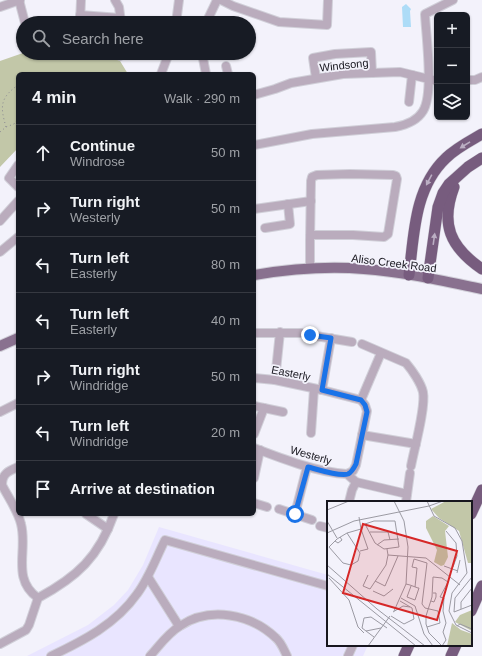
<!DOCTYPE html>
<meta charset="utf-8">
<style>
:root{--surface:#171b24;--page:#20242c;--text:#f1f3f6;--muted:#9ea1a6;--line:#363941}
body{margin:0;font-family:Helvetica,sans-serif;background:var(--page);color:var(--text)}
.controls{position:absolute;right:12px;top:12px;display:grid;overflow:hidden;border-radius:6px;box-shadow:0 1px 3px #0004}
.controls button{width:36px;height:36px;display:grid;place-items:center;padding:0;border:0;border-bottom:1px solid var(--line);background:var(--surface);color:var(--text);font:20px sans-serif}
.stop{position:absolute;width:12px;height:12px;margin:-9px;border:3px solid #1a73e8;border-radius:50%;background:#fff}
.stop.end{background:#1a73e8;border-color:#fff;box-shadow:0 1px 4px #0008}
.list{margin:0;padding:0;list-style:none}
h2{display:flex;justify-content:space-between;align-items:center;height:52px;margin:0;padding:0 16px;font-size:17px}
h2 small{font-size:13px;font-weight:400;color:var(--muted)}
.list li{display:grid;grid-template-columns:26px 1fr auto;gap:12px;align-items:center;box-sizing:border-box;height:56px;padding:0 16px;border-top:1px solid var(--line)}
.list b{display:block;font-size:15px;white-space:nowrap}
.list p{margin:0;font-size:13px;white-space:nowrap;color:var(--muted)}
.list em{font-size:13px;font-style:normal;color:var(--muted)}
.icon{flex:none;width:22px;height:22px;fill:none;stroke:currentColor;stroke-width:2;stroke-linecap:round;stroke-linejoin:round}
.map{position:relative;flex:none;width:482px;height:656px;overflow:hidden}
.search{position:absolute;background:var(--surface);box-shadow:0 1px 3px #0004;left:16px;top:16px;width:240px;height:44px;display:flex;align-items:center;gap:10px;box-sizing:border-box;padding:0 14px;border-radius:22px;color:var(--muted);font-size:15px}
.panel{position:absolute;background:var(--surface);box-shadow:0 1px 3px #0004;left:16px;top:72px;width:240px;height:444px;border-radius:6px}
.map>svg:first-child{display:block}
</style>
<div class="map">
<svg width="482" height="656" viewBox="0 0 482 656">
<rect width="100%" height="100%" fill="#f3f2fb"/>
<!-- built -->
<polygon fill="#e9e5ff" points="159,527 328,575 328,645 368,645 363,656 27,656 88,625 114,605 128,590 143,565"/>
<!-- green -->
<polygon fill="#c2c7a8" points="23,53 103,53 117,56 128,74 18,74 18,148 0,167 0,61"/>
<!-- water -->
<polygon fill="#addcf7" points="406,4 411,9 410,11 411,27 403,27 402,7"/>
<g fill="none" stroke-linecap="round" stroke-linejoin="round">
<!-- minor casing -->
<g stroke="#d0cfd8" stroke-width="10">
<g id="minor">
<polyline points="19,0 25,23"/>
<polyline points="115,0 119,7 121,22"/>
<polyline points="221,0 233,6 279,22 327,25 328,0"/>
<polyline points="0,7 20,0"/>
<polyline points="80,15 120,18"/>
<polyline points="80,23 81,0"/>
<polyline points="176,23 179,0"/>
<polyline points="206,23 217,0"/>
<polyline points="202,53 206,74"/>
<polyline points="120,56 120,53"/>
<polyline points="226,66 228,74"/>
<polyline points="161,74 169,53"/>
<polyline points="316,78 313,58 335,54 371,52 372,73"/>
<polyline points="467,80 475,80 482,77"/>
<polyline points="254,95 275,89 291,83 343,74 400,72 437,81"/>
<polyline points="409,102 412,75"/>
<path d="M254,145L312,134L395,127C406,125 417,121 423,111C434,94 426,35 425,14L453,0"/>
<polyline points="18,165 9,178 18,187"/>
<polyline points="254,209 311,201"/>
<polyline points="0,221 18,201"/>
<polyline points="265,228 290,224 288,204"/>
<polyline points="310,235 353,235 384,237 388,234 397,179 396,176 393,175 350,174 317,175 312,177 311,181 310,241 310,268"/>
<polyline points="0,252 18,237"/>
<polyline points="254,333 301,333"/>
<polyline points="310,335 352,342"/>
<path d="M362,344L406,363C412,370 421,383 423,392C426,407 414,450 411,466"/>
<polyline points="254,378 275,380 322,390 361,400 365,405 367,411 356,465 353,471 347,474"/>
<polyline points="275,380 280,332"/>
<polyline points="322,390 331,338"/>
<polyline points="361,400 381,353"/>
<polyline points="254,406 283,412"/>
<polyline points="0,412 18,403"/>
<polyline points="311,433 314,389"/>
<polyline points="254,434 264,408"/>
<polyline points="362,435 416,444"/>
<path d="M254,448C280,458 319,473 347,474L356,482L407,494"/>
<path d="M18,467C8,471 2,474 2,485C8,497 18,511 21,524C28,550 11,579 38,598"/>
<polyline points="254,478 260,450"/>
<polyline points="349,502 352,490 356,482"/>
<polyline points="406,502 410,473"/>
<polyline points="254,503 267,507"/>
<polyline points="279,509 312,520"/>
<polyline points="86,514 108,529"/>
<polyline points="295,514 307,467"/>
<polyline points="320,526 328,528"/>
<polyline points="148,577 179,626"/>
<path d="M0,644L26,630L29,625L38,598C77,577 99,557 114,514"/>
<path d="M51,656C83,641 116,624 137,594C149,578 156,558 165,540L328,586"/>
<path d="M150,656C159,646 168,633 180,626C210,606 251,614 276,638C281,642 284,650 287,656"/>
<polyline points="348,656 353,645"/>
</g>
</g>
<!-- major casing -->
<g stroke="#d0cfd8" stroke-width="12">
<g id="major">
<path d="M254,275C290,269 328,266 364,269C404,272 443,281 482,289"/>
<polyline points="0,346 18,338"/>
</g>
</g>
<!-- highway casing -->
<g stroke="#d0cfd8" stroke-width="12">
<g id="highway">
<path d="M454,187C440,224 450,247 482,269"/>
<path d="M409,275C414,235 414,188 446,158C456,148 470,141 482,134"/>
<polyline points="428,278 438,207 443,193 449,184 468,167 482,158"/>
<polyline points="471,514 482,490"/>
<polyline points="471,611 482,586"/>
<polyline points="404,656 409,645"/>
<polyline points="451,656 456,645"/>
</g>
</g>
<!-- path -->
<g stroke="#8a8992" stroke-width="1" stroke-dasharray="1 3" stroke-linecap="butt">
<path d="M6,127C0,106 0,98 18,85"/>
<polyline points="0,132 6,127 14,124 18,119"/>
</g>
<!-- minor -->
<use href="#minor" stroke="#baacbd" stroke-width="8"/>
<!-- major -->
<use href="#major" stroke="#89718f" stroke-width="10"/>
<!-- highway -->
<use href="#highway" stroke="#775c7e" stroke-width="11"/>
</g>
<!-- one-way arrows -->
<defs><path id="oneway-solid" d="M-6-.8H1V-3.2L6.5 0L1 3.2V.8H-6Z"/></defs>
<g fill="#bbaec3">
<use href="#oneway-solid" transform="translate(465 145) rotate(148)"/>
<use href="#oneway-solid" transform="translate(429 180) rotate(118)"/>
<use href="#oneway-solid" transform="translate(434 239) rotate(-82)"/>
</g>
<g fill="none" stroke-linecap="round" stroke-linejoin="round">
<!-- route -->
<path stroke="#1a73e8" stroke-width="5" d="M295,514L308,467C317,469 339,477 348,474C352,472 354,468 356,464L367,412L365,405L361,400L322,390L331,338L310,335"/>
</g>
<g text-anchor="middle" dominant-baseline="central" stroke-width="3.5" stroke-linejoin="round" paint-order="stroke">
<!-- street labels -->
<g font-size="11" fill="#17161e" stroke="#f3f2fb">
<text transform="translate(344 65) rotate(-6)">Windsong</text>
<text transform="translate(394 263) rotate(7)">Aliso Creek Road</text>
<text transform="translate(291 373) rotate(11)">Easterly</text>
<text transform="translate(311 455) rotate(16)">Westerly</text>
</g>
</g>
<!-- overview -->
<g transform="translate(327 501)">
<rect width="145" height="145" fill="#f3f2fb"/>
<path d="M119,0H145V62H141L132,30L112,17L104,8ZM106,15L122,25L118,30L121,56L117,64L114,65L107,61L110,49L99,27V20ZM145,109V130L128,121L133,114ZM125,122L134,129L145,133V145H120Z" fill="#c2c7a8"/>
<path fill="none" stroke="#9b9aa3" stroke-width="1" d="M67,0L77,20L81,46L79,83L67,110M100,0L107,15L128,27L135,40L140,72L125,92L122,110L129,124L145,132M0,9L22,0M0,20L10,37M47,20H68L72,46L57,48L48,42L38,23ZM119,30L129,42L130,55L126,66M43,31H61L63,39M0,32L27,20L102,5L116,0M20,32L10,38L2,46L16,62L24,64L31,60L33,52L20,32L34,28L32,16M8,40L11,42L15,39L13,36M50,44L57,39L72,38M60,48L61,54L99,57L133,84M33,50L41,48L34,28M87,58L85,66L90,67L88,86M87,58L100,62M0,64L50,108L98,145M117,65L131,70M130,72L133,59M0,73L89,145M41,74L36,85L43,88M106,76L115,77L121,81L113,96L117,97L116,110L119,122L116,131L119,139L115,145L102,132L99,123V115L105,96ZM145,76L128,97L127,111L145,104M2,77L22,99L31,126L37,132M48,80L58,85L71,55M79,83L83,84L91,87H92L88,99L80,96L84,85M43,88L59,64L61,54M46,90L57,95L66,88M74,97L88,105L97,133L106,145M104,100L107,101L109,96V92H106M134,108V101L145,87M66,111L76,105L83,106M64,115L77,123L87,118L85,107L73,100M130,125L133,123L145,128M100,126L113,122L111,110L98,107L95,103L100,62M39,130L54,127M47,136L35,127L37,117L44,116L60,127M41,145L63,115"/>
<path fill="#d62828" fill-opacity="0.15" stroke="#d62828" stroke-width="2" d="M36,23L130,50L110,119L16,92Z"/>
<rect width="145" height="145" fill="none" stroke="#17161e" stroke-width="2"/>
</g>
</svg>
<div class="controls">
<button>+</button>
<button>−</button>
<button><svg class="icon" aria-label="layers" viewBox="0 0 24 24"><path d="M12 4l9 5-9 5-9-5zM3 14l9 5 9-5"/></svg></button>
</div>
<div class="stop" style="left:295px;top:514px"></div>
<div class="stop end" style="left:310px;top:335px"></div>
<div class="search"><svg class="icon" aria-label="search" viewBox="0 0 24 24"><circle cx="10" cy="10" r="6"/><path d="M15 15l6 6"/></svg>Search here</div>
<section class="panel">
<h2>4 min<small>Walk · 290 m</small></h2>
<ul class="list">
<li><svg class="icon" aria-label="ahead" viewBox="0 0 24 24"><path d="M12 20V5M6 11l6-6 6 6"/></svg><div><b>Continue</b><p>Windrose</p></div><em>50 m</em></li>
<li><svg class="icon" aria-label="right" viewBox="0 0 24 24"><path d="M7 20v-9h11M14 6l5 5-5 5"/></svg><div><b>Turn right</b><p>Westerly</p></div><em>50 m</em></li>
<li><svg class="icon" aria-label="left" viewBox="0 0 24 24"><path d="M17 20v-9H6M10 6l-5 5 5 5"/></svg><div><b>Turn left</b><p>Easterly</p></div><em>80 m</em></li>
<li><svg class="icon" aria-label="left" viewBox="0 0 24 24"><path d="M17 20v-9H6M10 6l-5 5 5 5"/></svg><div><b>Turn left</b><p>Easterly</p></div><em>40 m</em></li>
<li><svg class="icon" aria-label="right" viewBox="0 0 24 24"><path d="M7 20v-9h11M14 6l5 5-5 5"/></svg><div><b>Turn right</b><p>Windridge</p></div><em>50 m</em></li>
<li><svg class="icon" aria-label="left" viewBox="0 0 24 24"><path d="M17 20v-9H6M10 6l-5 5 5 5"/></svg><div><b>Turn left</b><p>Windridge</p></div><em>20 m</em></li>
<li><svg class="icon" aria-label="arrive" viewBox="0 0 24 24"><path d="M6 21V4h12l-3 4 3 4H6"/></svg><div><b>Arrive at destination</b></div></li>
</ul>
</section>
</div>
